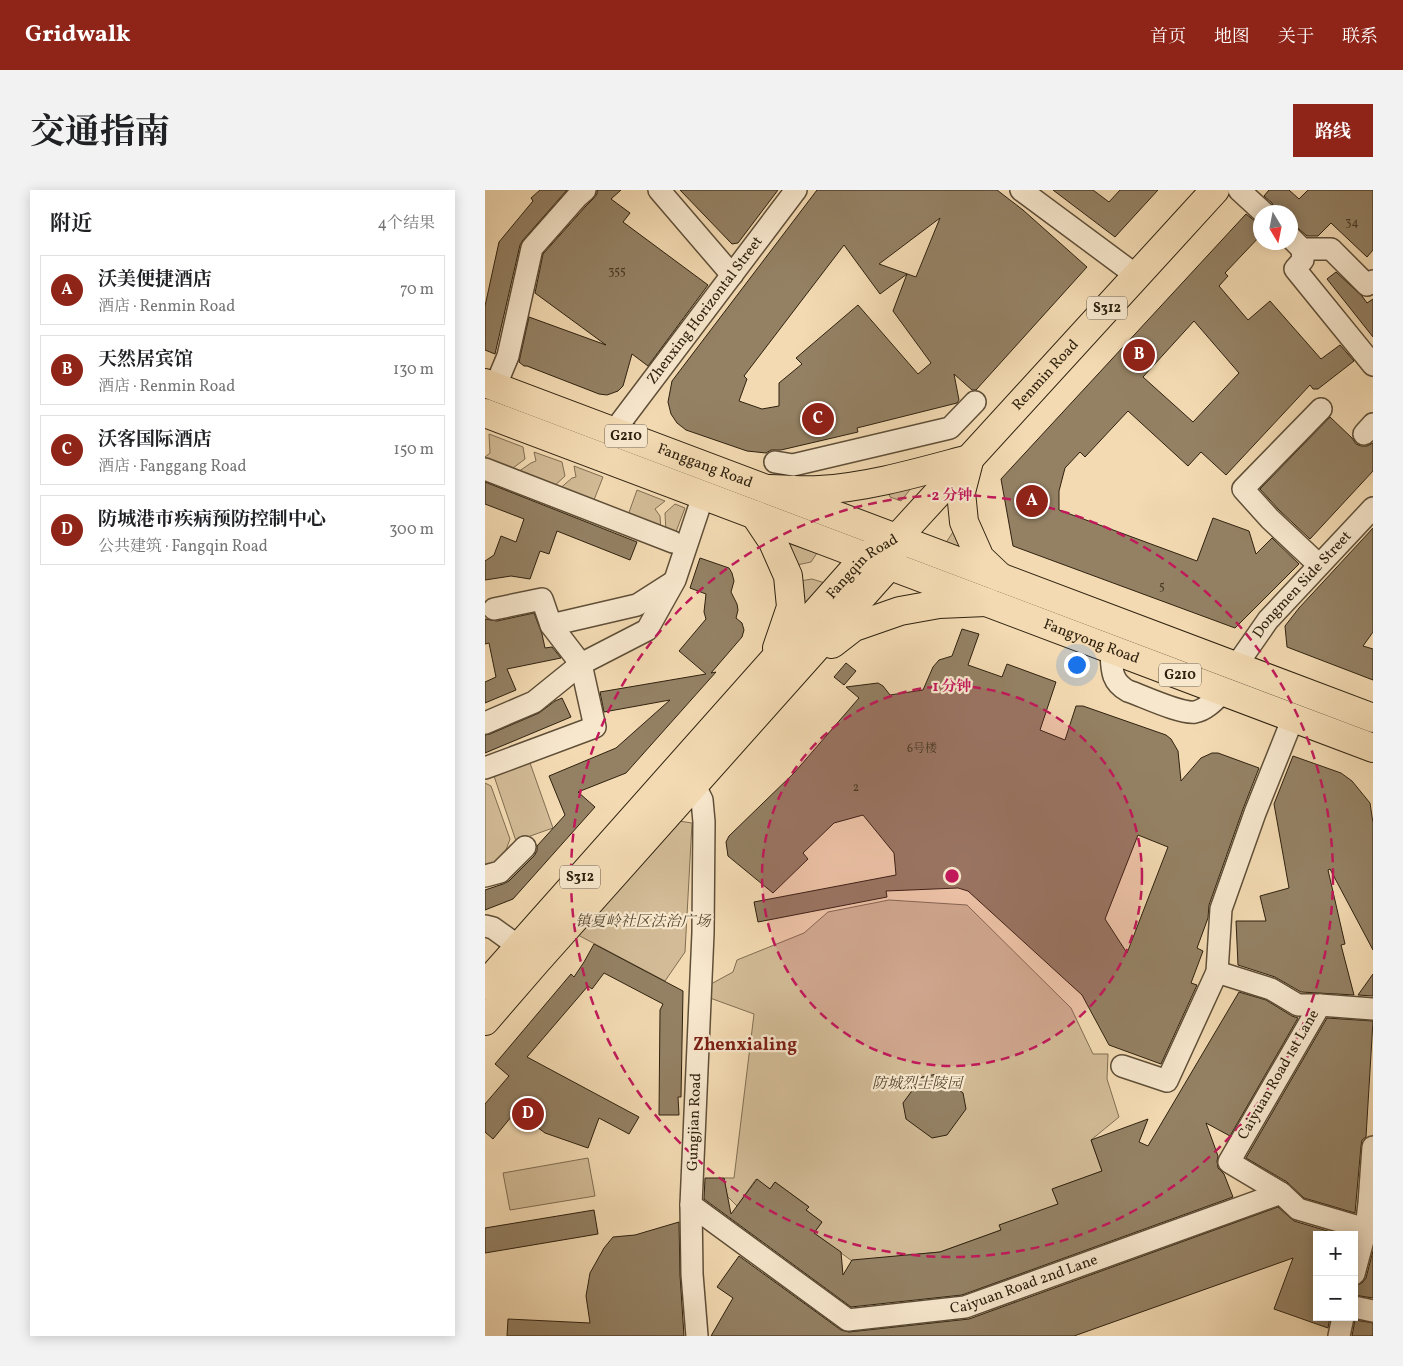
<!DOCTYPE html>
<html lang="zh">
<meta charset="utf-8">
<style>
:root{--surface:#fff;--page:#f2f2f2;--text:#202124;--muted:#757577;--line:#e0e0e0;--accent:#8f2418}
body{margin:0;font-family:Vollkorn,"Noto Serif SC",serif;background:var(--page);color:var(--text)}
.controls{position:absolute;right:15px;bottom:15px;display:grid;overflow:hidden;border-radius:0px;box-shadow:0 2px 12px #0003}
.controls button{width:45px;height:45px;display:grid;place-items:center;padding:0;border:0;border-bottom:1px solid var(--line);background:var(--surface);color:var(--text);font:25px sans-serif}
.compass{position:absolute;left:768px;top:15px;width:45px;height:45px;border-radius:50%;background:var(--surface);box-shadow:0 2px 12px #0003;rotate:170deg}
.you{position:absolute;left:591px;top:474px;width:18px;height:18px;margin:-12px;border:4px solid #fff;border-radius:50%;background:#1a73e8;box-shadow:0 0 0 8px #1a73e833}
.badge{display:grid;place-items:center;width:32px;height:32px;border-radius:50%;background:var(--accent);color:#fff;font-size:16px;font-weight:700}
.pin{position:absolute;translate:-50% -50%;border:2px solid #fff;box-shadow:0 1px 5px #0006}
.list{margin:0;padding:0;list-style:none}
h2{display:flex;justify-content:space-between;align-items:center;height:65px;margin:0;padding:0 20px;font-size:21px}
h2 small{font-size:16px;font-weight:400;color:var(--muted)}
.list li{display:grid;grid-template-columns:32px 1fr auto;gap:15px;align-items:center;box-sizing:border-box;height:70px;margin:0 10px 10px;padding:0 10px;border:1px solid var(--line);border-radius:0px}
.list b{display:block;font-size:19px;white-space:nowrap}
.list p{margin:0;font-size:16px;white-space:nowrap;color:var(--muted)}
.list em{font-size:16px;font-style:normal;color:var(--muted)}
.map{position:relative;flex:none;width:888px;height:1146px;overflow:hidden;border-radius:0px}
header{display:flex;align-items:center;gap:30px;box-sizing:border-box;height:70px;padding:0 25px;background:var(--accent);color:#fff}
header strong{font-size:24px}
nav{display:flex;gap:28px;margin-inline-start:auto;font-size:18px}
.intro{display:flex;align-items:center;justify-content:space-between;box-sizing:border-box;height:120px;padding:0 30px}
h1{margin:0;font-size:35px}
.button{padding:12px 22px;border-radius:0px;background:var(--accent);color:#fff;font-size:18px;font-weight:700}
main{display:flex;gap:30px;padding:0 30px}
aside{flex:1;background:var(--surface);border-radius:0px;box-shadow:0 2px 12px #0003}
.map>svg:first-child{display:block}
</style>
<header>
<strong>Gridwalk</strong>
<nav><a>首页</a><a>地图</a><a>关于</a><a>联系</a></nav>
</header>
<div class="intro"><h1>交通指南</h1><a class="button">路线</a></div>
<main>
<aside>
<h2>附近<small>4个结果</small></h2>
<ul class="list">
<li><span class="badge">A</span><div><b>沃美便捷酒店</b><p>酒店 · Renmin Road</p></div><em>70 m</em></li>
<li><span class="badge">B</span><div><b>天然居宾馆</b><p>酒店 · Renmin Road</p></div><em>130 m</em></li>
<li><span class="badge">C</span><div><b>沃客国际酒店</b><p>酒店 · Fanggang Road</p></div><em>150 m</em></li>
<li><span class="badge">D</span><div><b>防城港市疾病预防控制中心</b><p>公共建筑 · Fangqin Road</p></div><em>300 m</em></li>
</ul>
</aside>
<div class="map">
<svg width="888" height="1146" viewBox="0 0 888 1146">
<rect width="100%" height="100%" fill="#f3dab2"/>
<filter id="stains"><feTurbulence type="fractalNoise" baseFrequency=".004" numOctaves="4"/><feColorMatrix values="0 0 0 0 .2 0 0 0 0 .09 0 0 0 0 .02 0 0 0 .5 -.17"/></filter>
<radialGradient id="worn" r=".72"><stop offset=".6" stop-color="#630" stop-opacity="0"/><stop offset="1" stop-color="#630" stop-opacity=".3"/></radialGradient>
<!-- green -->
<g fill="#d2bb96" stroke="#806e52">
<polygon points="4,244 38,257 40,269 24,281 0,271 0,267 5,263"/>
<polygon points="49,262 77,272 80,286 66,299 30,284 46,273 51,271"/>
<polygon points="89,276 118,287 107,315 72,301 87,288 91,287"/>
<polygon points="431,292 416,311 405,307 403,301"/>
<polygon points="152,300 180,311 170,319 175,326 176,342 142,328"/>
<polygon points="190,314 200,318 189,347 181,343 180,323"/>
<polygon points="473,341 482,361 460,354 468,342"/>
<polygon points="302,353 332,363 326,372 312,375"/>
<polygon points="327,389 340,393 318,415 315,391"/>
<polygon points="45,573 68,638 31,651 9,586"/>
<polygon points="0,593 6,596 25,649 18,668 0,679"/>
<polygon points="187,630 207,633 200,762 180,791 93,745"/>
<polygon points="404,710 482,715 586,818 608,864 623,864 622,889 634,927 606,950 617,981 568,999 573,1014 516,1040 455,1062 367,1071 329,1043 337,1032 321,1020 323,1016 290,992 285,999 271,989 252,1016 242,1006 239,988 249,988 269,824 225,808 226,794 248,782 252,770 319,743 343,722"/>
<polygon points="103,968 110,1006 25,1020 18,983"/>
</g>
<!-- building -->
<g fill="#948164" stroke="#2e210f" fill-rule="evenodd">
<polygon points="55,0 82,0 38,50 35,55 10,164 0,160 0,116 14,52 48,11 46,8"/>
<polygon points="112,0 136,0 126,9 145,23 138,32 223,95 163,176 147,164 138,196 133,201 122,205 114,204 42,176 39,176 34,172 44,127 121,155 50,103 58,64 101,16 108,9 112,4"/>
<polygon points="195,0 293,0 253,53 247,54"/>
<path d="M332,0H512L538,20L602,77L491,200H487L469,184L474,210L472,213L372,238L373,242L296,260H286L281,263L262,261L201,240L192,233L186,224L183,212L187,191ZM455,28L431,87L394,74ZM359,55L395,104L422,84L408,121L446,173L433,184L373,115L311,168L317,174L294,193V216L277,219L254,211L262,189L259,186Z"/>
<polygon points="568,0 608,0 624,12 635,0 673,0 630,47"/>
<polygon points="784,0 804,0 814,9 823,0 888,0 888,60 882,67 846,33 833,46 822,46 814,39 806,34 806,22 793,22 790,20 787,13 779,6"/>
<path d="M761,24L770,31L776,34V45L740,83L743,86L734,96L763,130L785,111L836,169L855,155L869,171L833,199H828L825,195L741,285L716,262L703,276L643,221L600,267L595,262L580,278L574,301V320L712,371L728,328L764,341L771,364L787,348L814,374L750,438L528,356L516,289ZM709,131L754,183L708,232L658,187Z"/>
<polygon points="851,82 877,106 882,113 888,109 888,147 842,89"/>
<polygon points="845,227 867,248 871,254 876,256 882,256 888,253 888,281 825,349 794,320 775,299"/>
<polygon points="0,292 152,352 145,370 72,341 64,364 55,361 45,389 26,386 0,390 0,371 9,365 16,346 31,352 39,329 0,314"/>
<polygon points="888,338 888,442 878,456 888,459 888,490 802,457 800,436 814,418"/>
<polygon points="215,368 244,378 247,383 249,391 246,402 252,414 253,420 251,428 257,433 259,440 257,447 226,483 231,482 141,583 93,602 110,617 28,709 0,720 0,700 18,694 24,691 49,666 52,661 52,656 80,625 64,586 131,558 185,510 119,522 115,502 221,484 194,461 221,429 219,422 221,404 205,398"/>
<polygon points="49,423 57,444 60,458 67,457 76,468 22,479 31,500 0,513 0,492 11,487 4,453 0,454 0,429 12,431"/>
<path d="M477,439L494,444L483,475L517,487L522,474L571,492L555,540L580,550L591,516H598L681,545L686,549L693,561L696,591L716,568L727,563H733L774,578L758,619L724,715L723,728L712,758L718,761L706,793L712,795L676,874L624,855L597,805L483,701L473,698L401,701L402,707L273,732L269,712L411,685L409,663L378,625L349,633L318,663L323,669L288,703L243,666L241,652L244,646L309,583L374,508L361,497L393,493L398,496L405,505L438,500L448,477L454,470L467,466ZM653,645L683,657L642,763L620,729Z"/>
<polygon points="361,473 371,481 359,495 349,487"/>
<polygon points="77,508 86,527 0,563 0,545 5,544 54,523 70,511"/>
<polygon points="808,566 856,583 867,591 885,613 888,633 888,760 845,679 843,680 860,754 856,755 869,805 816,802 790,787 753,775 751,731 781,731 775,706 804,698 789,614"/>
<polygon points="109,754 198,801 196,907 193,907 194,925 174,925 175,820 178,814 119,783 107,799 103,796 42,867 154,927 144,944 114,928 103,958 60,943 31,921 8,949 0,942 0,914 24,886 10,874 86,784 89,787 99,772"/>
<polygon points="888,784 888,806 873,805"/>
<polygon points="754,802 781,810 807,826 813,828 745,946 721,933 733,966 732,971 733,978 739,984 748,1007 477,1105 366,1117 219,1009 220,988 239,988 246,1024 272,989 285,999 290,992 324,1017 321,1020 337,1032 329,1043 356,1062 358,1085 367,1070 455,1062 516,1040 514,1035 573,1014 567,999 617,981 606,950 663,929 654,952 663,956"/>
<polygon points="842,828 888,831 881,947 877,950 876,956 870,1023 819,1008 802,992 761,968"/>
<polygon points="452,884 478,903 481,919 462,945 447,948 421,929 418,913 437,887"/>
<polygon points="793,1017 809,1031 856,1045 832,1045 832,1127 845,1127 843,1138 789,1119 808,1068 589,1146 226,1146 248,1108 232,1097 254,1066 356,1140 364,1142 484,1129"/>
<polygon points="109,1020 113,1044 0,1063 0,1038"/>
<polygon points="194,1032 195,1085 199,1146 22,1146 23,1129 105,1133 101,1106 105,1083 119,1058 128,1047 150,1045"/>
<polygon points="888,1061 888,1108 869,1105 869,1096 877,1093 881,1088"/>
<polygon points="870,1130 888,1133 888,1146 867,1146"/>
</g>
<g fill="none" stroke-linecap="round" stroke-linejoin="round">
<!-- minor casing -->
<g stroke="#5f4f38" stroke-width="24">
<g id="minor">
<polyline points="174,0 247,85"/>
<polyline points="536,0 652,86"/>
<polyline points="754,0 778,22"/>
<polyline points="806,48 817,59 846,59 882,95 888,91"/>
<polyline points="817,59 818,70 810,79 888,175"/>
<polyline points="10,197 23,166 47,58 92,7 100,0"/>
<path id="s1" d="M129,241L311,0"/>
<polyline points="879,244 888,234"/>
<polyline points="290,272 308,275 465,238 490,212"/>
<polyline points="0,279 188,352"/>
<polyline points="834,375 785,329 758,299 836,219"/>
<polyline points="66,435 152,415 188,392"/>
<path d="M626,460C627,478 625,491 643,501C658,506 695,524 710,522C721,520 730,510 738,502"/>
<path id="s2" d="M751,476L783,430L888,318"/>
<polyline points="0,533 49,512 96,474 162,440 190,390 218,306"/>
<polyline points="0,578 110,537 96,474 66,435 57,409 9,419"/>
<polyline points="199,585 209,594 217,610 219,632 218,743 206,1015 207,1084 212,1146"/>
<polyline points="0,686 15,682 40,657"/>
<polyline points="0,736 8,738 33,756"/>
<polyline points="732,782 786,799 813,815 835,815 744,972 796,1003"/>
<polyline points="835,815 888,819"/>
<polyline points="637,876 682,891 732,782 736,719 770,623 808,528"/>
<path id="s3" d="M206,1015L363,1130L480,1117L796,1003L813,1019L881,1039L888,1043"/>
<polyline points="869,1084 881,1039 884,1013 888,957"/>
<polyline points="869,1117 888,1121"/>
<polyline points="854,1146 858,1127"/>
</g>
</g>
<!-- major casing -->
<g stroke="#2e210f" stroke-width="30">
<g id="major">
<polyline points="484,271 476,302 479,332 495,368 515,387"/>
<path d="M284,299C300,299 317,301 334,300C385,297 435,282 484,269"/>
<polyline points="270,325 288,352 303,386 306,417 292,458"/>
<polyline points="347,454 369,437 415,421 454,414 501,412"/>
<path id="s4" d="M0,795L380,367L412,348L730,0"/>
<polyline points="0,831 51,772 404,376 410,355"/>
</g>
</g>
<!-- highway casing -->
<g stroke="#2e210f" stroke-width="30">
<g id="highway">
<path id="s5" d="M0,193L888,528"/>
<path id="s6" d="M0,223L888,558"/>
</g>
</g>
<!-- minor -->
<use href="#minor" stroke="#f7e7cd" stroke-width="21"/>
<!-- major -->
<use href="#major" stroke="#f3dab2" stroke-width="28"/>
<!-- highway -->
<use href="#highway" stroke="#f3dab2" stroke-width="28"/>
</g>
<!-- distance rings -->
<circle cx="467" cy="686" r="190" fill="#c2185b" fill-opacity=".12"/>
<g fill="none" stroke="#c2185b" stroke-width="2.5" stroke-dasharray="9 6">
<circle cx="467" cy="686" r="190"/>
<circle cx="467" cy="686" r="381"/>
</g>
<g text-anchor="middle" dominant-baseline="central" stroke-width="4.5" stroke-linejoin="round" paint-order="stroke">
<!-- number labels -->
<g font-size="12" fill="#483924">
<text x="867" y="33">34</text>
<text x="132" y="82">355</text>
<text x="677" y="397">5</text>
<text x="437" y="559">6号楼</text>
<text x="371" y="598">2</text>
</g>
<!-- shield labels -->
<g fill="#f7e7cd" stroke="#6a5c48" stroke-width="1">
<rect x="602" y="106.5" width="40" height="23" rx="4"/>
<rect x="120" y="234.5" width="42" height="23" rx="4"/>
<rect x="674" y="473.5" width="42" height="23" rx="4"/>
<rect x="75" y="675.5" width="40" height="23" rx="4"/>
</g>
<g font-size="14" font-weight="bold" fill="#2e210f">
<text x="622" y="118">S312</text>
<text x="141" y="246">G210</text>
<text x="695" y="485">G210</text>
<text x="95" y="687">S312</text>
</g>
<!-- street labels -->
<g font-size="15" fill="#2e210f" stroke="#f7e7cd">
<text stroke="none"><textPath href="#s1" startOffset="151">Zhenxing Horizontal Street</textPath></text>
<text stroke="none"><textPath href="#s4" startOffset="830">Renmin Road</textPath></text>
<text stroke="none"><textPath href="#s5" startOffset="235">Fanggang Road</textPath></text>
<text stroke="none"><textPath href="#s4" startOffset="564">Fangqin Road</textPath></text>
<text stroke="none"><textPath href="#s2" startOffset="105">Dongmen Side Street</textPath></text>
<text stroke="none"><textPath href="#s6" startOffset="648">Fangyong Road</textPath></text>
<text transform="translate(794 885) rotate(-60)">Caiyuan Road 1st Lane</text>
<text transform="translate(210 932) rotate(-88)">Gungjian Road</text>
<text stroke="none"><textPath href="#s3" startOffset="375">Caiyuan Road 2nd Lane</textPath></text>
</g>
<!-- park labels -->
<g font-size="15" font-style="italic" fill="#574831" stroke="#f7e7cd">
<text x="158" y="732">镇夏岭社区法治广场</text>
<text x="432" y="894">防城烈士陵园</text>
</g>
<!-- quarter labels -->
<g font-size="18" font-weight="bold" fill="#7a1f14" stroke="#f7e7cd">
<text x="260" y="855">Zhenxialing</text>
</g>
</g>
<circle cx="467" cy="686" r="8" fill="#c2185b" stroke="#f7e7cd" stroke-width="2.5"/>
<g font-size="15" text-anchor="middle" font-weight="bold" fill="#c2185b" stroke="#f7e7cd" stroke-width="4.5" stroke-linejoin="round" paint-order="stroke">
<text x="467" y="310">2 分钟</text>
<text x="467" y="501">1 分钟</text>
</g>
<rect width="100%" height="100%" filter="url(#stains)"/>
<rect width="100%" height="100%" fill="url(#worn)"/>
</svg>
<div class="controls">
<button>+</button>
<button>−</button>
</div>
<svg class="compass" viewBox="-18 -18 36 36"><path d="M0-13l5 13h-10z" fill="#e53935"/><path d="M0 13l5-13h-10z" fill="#757577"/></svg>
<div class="you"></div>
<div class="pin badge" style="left:547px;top:311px">A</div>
<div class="pin badge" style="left:654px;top:165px">B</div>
<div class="pin badge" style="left:333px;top:229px">C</div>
<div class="pin badge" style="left:43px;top:924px">D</div>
</div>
</main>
